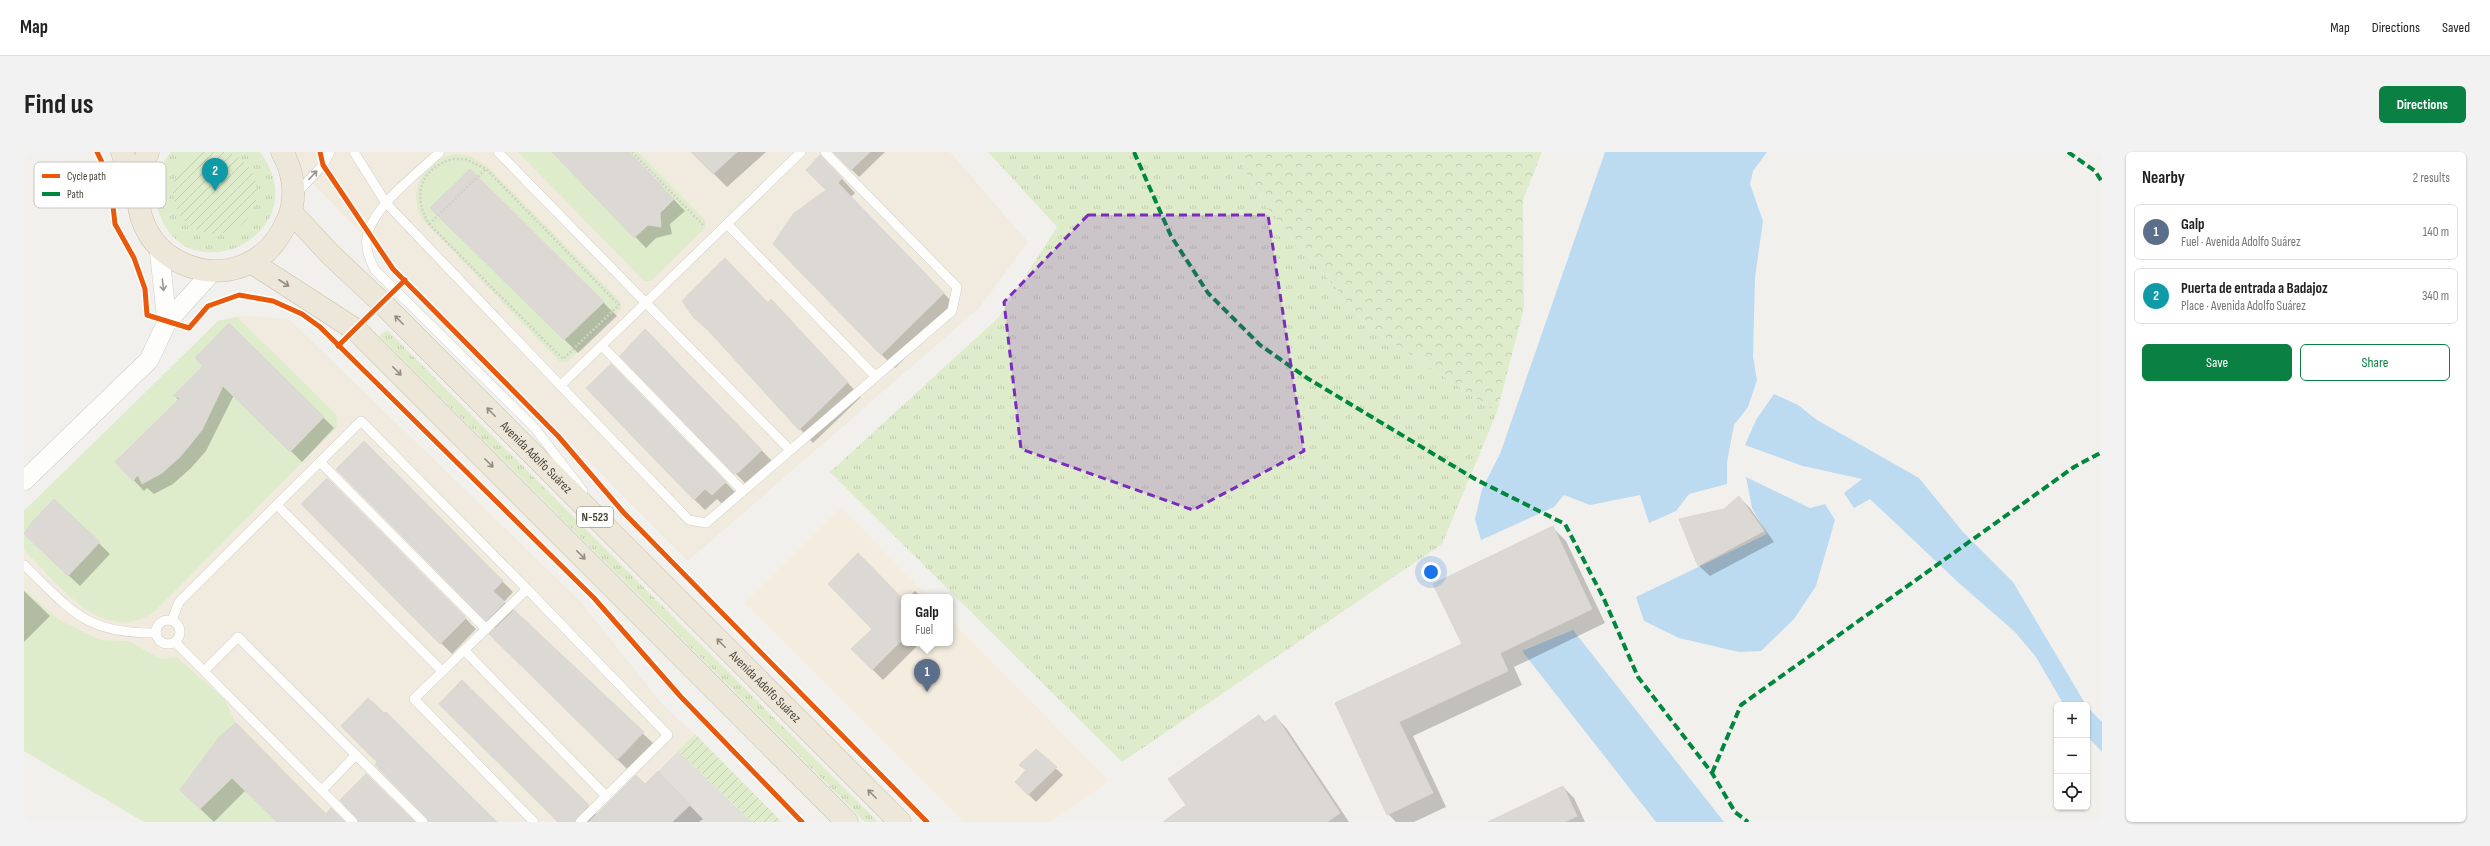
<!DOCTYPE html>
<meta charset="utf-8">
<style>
:root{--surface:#fff;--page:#f2f2f2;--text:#222;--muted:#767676;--line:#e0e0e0;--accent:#0b8043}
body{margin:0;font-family:"Sofia Sans Condensed",sans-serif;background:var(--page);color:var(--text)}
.controls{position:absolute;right:12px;bottom:12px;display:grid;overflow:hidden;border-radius:6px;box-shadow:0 1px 3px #0004}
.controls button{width:36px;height:36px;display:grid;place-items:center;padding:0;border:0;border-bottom:1px solid var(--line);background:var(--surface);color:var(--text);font:20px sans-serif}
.you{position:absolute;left:1407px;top:420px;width:14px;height:14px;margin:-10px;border:3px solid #fff;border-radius:50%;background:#1a73e8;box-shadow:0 0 0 6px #1a73e833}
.badge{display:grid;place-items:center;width:26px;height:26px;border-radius:50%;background:var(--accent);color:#fff;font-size:13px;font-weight:700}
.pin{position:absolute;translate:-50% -33px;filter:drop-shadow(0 1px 2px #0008)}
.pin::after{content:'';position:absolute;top:21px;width:14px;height:12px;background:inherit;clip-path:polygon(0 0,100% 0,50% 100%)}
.popup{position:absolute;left:877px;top:442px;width:52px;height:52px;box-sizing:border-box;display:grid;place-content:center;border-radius:6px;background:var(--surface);filter:drop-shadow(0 1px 3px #0005);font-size:13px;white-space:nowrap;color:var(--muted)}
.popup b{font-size:15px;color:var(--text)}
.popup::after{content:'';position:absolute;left:50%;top:100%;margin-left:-8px;border:8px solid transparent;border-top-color:var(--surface)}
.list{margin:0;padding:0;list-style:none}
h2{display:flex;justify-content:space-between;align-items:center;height:52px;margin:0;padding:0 16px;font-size:17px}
h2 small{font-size:13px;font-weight:400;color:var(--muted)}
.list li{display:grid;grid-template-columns:26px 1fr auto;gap:12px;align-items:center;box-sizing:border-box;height:56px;margin:0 8px 8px;padding:0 8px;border:1px solid var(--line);border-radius:6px}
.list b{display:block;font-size:15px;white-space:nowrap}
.list p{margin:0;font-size:13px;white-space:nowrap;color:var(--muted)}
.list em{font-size:13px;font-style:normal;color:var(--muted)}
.actions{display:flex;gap:8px;padding:12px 16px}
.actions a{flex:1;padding:9px 0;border:1px solid var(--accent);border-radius:6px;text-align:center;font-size:14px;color:var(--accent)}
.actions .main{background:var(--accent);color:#fff}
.icon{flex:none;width:22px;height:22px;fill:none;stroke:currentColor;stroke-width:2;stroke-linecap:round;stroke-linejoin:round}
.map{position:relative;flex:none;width:2078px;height:670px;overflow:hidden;border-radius:6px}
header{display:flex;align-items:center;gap:24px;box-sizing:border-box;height:56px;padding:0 20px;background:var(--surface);border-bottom:1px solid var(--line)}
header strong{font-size:19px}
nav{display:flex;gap:22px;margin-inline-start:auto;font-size:14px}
.intro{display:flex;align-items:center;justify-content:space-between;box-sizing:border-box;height:96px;padding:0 24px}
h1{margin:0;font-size:28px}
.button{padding:10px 18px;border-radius:6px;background:var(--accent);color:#fff;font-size:14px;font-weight:700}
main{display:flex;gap:24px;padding:0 24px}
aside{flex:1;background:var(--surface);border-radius:6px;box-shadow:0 1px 3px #0004}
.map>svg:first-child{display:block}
</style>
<header>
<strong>Map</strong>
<nav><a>Map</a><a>Directions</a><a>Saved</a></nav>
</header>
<div class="intro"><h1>Find us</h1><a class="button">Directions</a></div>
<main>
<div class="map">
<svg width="2078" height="670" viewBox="0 0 2078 670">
<defs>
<pattern id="grass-tufts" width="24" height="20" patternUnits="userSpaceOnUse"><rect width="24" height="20" fill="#dfeccc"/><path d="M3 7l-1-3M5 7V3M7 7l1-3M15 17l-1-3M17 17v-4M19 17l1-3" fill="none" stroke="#c1ccb0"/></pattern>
<pattern id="forest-crowns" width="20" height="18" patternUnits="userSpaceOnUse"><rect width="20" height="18" fill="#dfeccc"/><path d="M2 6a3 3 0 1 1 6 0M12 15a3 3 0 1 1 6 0" fill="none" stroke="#c1ccb0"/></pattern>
<pattern id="garden-furrows" width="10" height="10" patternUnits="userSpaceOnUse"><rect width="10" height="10" fill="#dfeccc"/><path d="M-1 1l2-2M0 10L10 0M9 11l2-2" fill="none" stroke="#c1ccb0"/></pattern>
</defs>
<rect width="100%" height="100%" fill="#f2f0ec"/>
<!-- commercial -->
<polygon fill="#f4ecdf" points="817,355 905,445 880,445 880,491 926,491 926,467 1085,629 1027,670 939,670 720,451"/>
<!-- industrial -->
<polygon fill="#e2dfda" points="654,599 728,670 583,670"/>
<!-- education -->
<g fill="#f0ebde">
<polygon points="257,0 926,0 1004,90 955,156 664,409"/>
<polygon points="220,163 266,168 555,448 639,553 671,582 583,670 120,670 0,599 0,359 194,169"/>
</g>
<!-- grass -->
<g fill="url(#grass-tufts)">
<path d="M147,0H236C297,82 159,147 134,57C128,36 133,16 147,0Z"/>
<polygon points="964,0 1209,0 1243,55 1345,175 1473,260 1418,392 1098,610 806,320 975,165 1033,75"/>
<polygon points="363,178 854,670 841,670 355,184"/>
</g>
<!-- forest -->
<polygon fill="url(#forest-crowns)" points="1209,0 1518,0 1499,48 1500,156 1473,260 1345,175 1243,55"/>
<!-- park -->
<g fill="#dfeccc">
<polygon points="494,0 614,0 681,68 681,76 627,129 620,129"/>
<path d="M431,2L445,4L463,14L596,149L597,157L543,210H536L398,67C383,38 399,8 431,2Z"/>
<path d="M213,165L312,262L313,275L131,459C80,497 33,430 0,398V359L194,169Z"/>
<polygon points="0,438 35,468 76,488 105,489 136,507 153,505 200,547 212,571 195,585 183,601 253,670 120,670 0,599"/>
</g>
<!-- garden -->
<g fill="url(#garden-furrows)">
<circle cx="191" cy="40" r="42"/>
<polygon points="671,582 758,670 728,670 654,599"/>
</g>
<!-- water -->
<g fill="#bcdaf0">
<polygon points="1581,0 1743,0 1729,19 1726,32 1739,69 1731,125 1729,205 1733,228 1724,255 1710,273 1703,310 1703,332 1665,342 1652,359 1625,371 1616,343 1566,353 1540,343 1530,355 1457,388 1451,367 1458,337 1476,302"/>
<polygon points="1750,242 1774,253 1793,268 1895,326 1939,380 1989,430 2062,553 2040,553 2012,505 1991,480 1936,432 1846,347 1830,356 1820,341 1838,327 1779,314 1721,293 1732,268"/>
<polygon points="1722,325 1786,356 1801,352 1811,368 1792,434 1770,467 1737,499 1715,500 1655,486 1620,469 1612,445 1743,382 1728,356"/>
<polygon points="1549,478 1700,670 1632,670 1498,499"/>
<polygon points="2063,555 2078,570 2078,600 2063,584"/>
</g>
<!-- shadow -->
<g fill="#0003">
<polygon points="529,0 604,0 661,59 646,72 648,82 632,86 622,96"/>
<polygon points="668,0 742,0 703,35"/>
<polygon points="810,0 861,0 835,25"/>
<polygon points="810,18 831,41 827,45 933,155 871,216 857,202 803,38"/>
<polygon points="446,19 593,164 554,201 407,56"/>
<polygon points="747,149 837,245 789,291 776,277 744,152"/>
<polygon points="205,173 310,276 278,310 210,243 182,299 167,316 149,332 130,342 123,336 120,339 92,310 155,249 151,244 181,214"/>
<polygon points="632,190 748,309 722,332 711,321"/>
<polygon points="587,213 712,341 700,354 693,347 681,358 670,347"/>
<polygon points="340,291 489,440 480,450 630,592 604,618 467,482 472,477 313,317"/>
<polygon points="303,327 452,477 428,502 278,352"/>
<polygon points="1715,345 1726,356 1750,390 1686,424 1675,414"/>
<polygon points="30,348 86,402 56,434 12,393"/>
<polygon points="1529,376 1542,389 1581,471 1490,515 1498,533 1389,584 1422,655 1390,670 1372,670 1364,662 1313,552 1439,492"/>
<polygon points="0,439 26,464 0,490"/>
<polygon points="891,439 897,445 885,445"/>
<polygon points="880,449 880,491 896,491 859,528 828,497"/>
<polygon points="438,530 573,663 621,634 634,621 679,667 675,670 535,670"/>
<polygon points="1235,564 1242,571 1251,564 1263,577 1325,670 1140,670 1163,653"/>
<polygon points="195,585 302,663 320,670 254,670 222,638 190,670 170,651"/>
<polygon points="1012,598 1039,623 1012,650 992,630 1003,619 997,613"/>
<polygon points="1539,635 1550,646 1561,670 1466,670"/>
</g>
<!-- building -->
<g fill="#dcd9d4" stroke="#dad7d2">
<polygon points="528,0 605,0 650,47 636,61 637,75 624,73 610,86"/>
<polygon points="667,0 713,0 689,22"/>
<polygon points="809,0 846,0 827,18"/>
<polygon points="796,3 818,26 814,31 920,141 857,203 749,92 769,62 802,38 782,18"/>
<polygon points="446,17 580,150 540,188 406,56"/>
<polygon points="701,106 744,151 747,147 824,230 775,278 683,177 670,166 658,149"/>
<polygon points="205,171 300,265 266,300 199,234 178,278 156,305 138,321 118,332 114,323 109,329 91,310 156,246 149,244 179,214 171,206"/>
<polygon points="621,177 738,298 715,320 710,322 596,204"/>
<polygon points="587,212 702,330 688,343 681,337 670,348 562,236"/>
<polygon points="340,289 479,429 469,439 481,450 462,469 312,317"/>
<polygon points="303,326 442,466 416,492 277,352"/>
<polygon points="1715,344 1740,379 1674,414 1655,367 1700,357"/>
<polygon points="30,347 76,390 44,424 0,382 8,370"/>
<polygon points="1529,374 1568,457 1476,501 1484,519 1375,570 1409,641 1363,663 1311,551 1438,492 1409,432"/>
<polygon points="834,401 880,448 880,486 848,518 827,497 848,477 804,432"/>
<polygon points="490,458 620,580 593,608 465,482"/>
<polygon points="438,528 565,653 550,670 534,670 415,552"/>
<polygon points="344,546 360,561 362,560 473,670 405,670 403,666 351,613 353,610 317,574"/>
<polygon points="1235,563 1240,571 1251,563 1316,661 1303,670 1139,670 1162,653 1144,627"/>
<polygon points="212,571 302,662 307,656 321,670 253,670 208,626 176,657 156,638 195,585"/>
<polygon points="1012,597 1033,615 1004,643 991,630 1002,618 995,613"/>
<polygon points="634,619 666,653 648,670 565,670 612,623 621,632"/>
<polygon points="342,622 391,670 335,670 316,648"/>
<polygon points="1539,634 1553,664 1541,670 1464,670"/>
</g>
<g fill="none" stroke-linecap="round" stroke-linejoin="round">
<!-- lane casing -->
<g stroke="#d0cec9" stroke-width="10">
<g id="lane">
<polyline points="330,0 362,51 665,368 682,371 928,159 933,135 801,0"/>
<path d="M416,0C394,21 354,50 344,80C340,93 345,107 351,118L510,275L559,339"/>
<polyline points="474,0 766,298"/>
<polyline points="272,42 299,13 306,0"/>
<polyline points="704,73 851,224"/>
<polyline points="578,194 719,339"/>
<polyline points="537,233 777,0"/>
<polyline points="296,310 462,477"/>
<polyline points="253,353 418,519"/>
<path d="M0,413C48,459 61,482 132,481"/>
<polyline points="503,437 390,547 510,670"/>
<circle cx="144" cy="480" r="12"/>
<polyline points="148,468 155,450 337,269 503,437 644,583 556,670"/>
<polyline points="151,490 329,670"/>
<polyline points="440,498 582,644"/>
<polyline points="180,519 214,485 399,670"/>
<polyline points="298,638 332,603"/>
</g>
</g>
<!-- street casing -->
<g stroke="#d0cec9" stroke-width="20">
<g id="street">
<polyline points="135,96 143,170"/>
<polyline points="0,329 125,208 143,170 189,119"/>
</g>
</g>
<!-- highway casing -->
<g stroke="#cabea7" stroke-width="23">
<g id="highway">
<polyline points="98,0 112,40"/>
<path d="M124,0C75,110 223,167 264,67C273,46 270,20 258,0"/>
<path id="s1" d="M267,60L307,103L358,151L876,670"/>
<polyline points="227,110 332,178 823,670"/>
</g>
</g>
<!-- path -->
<g stroke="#d2d0ca" stroke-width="2.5" stroke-dasharray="2 2" stroke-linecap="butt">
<polyline points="608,0 679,73"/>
<path d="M429,7H441L462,17L595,153L539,207L405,72C388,43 396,16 429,7Z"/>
<polyline points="405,72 462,17"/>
</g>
<!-- lane -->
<use href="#lane" stroke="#fdfdfc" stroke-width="9"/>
<!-- street -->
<use href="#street" stroke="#fdfdfc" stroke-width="19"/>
<!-- highway -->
<use href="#highway" stroke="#ede7d9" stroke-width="22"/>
<!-- quiet -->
<g stroke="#00873e" stroke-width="4" stroke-dasharray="8 4" stroke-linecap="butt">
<polyline points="1110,0 1147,84 1184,141 1236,193 1283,226 1451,327 1541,372 1580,447 1614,525 1688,621 1711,660 1724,670"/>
<polyline points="2044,0 2071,19 2078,30"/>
<polyline points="1688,621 1717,553 2050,315 2078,300"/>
</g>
<!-- cycleway casing -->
<g stroke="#fff" stroke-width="8">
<g id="cycleway">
<polyline points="73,0 86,27 91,72 110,106 121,137 123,163 165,176 184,154 215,143 249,149 278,162 296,175 570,446 657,545 778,670"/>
<polyline points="296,0 299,13 369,117 534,284 600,361 903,670"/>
<polyline points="314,194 381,128"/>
</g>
</g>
<!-- cycleway -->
<use href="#cycleway" stroke="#e8590c" stroke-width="5"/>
</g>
<!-- one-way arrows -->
<defs><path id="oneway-shaft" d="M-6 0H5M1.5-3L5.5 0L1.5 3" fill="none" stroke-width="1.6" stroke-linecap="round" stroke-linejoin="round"/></defs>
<g stroke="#9a9690">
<use href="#oneway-shaft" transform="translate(289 23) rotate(-47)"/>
<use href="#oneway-shaft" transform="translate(139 133) rotate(84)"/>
</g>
<g stroke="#938c80">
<use href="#oneway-shaft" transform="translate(260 131) rotate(33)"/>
<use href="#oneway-shaft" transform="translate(375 168) rotate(-135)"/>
<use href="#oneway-shaft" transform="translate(373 219) rotate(45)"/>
<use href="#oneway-shaft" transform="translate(467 260) rotate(-135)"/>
<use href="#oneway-shaft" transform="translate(465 311) rotate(45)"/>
<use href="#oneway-shaft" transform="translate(557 403) rotate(45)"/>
<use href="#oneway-shaft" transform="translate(697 491) rotate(-135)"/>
<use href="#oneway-shaft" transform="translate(848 642) rotate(-135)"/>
</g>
<!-- marked area -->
<path fill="#7b2cbf" fill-opacity="0.2" stroke="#7b2cbf" stroke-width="3" stroke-dasharray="8 5" stroke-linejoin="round" d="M1064,63H1244L1280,299L1169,358L997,297L980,150Z"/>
<g text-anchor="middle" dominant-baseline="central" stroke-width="4" stroke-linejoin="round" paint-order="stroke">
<!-- shield labels -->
<rect fill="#fff" stroke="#807b73" stroke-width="1" x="553" y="355" width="36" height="20" rx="3"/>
<g font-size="12" font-weight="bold" fill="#494237">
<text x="571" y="365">N-523</text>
</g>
<!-- street labels -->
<g font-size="13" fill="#494237" stroke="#fff">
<text stroke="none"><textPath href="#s1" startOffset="347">Avenida Adolfo Suárez</textPath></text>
<text stroke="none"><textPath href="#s1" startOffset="671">Avenida Adolfo Suárez</textPath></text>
</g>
</g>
<!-- legend -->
<rect x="10" y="10" width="132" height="46" rx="6" fill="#fff" stroke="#c8c6c3" stroke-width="1"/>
<rect x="18" y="22" width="18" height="4" fill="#e8590c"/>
<rect x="18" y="40" width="18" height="4" fill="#00873e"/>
<g font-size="11" fill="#494237">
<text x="43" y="28">Cycle path</text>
<text x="43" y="46">Path</text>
</g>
</svg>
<div class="controls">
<button>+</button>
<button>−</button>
<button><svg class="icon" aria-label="locate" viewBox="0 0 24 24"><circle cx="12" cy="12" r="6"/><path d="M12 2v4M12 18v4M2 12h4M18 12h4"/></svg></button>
</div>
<div class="you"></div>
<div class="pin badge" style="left:903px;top:540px;background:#5c6f8a">1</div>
<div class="popup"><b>Galp</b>Fuel</div>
<div class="pin badge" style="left:191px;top:39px;background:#0f9aa8">2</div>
</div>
<aside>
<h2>Nearby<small>2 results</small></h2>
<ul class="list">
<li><span class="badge" style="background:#5c6f8a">1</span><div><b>Galp</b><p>Fuel · Avenida Adolfo Suárez</p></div><em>140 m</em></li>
<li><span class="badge" style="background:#0f9aa8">2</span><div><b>Puerta de entrada a Badajoz</b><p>Place · Avenida Adolfo Suárez</p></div><em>340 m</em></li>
</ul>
<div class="actions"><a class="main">Save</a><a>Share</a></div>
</aside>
</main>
